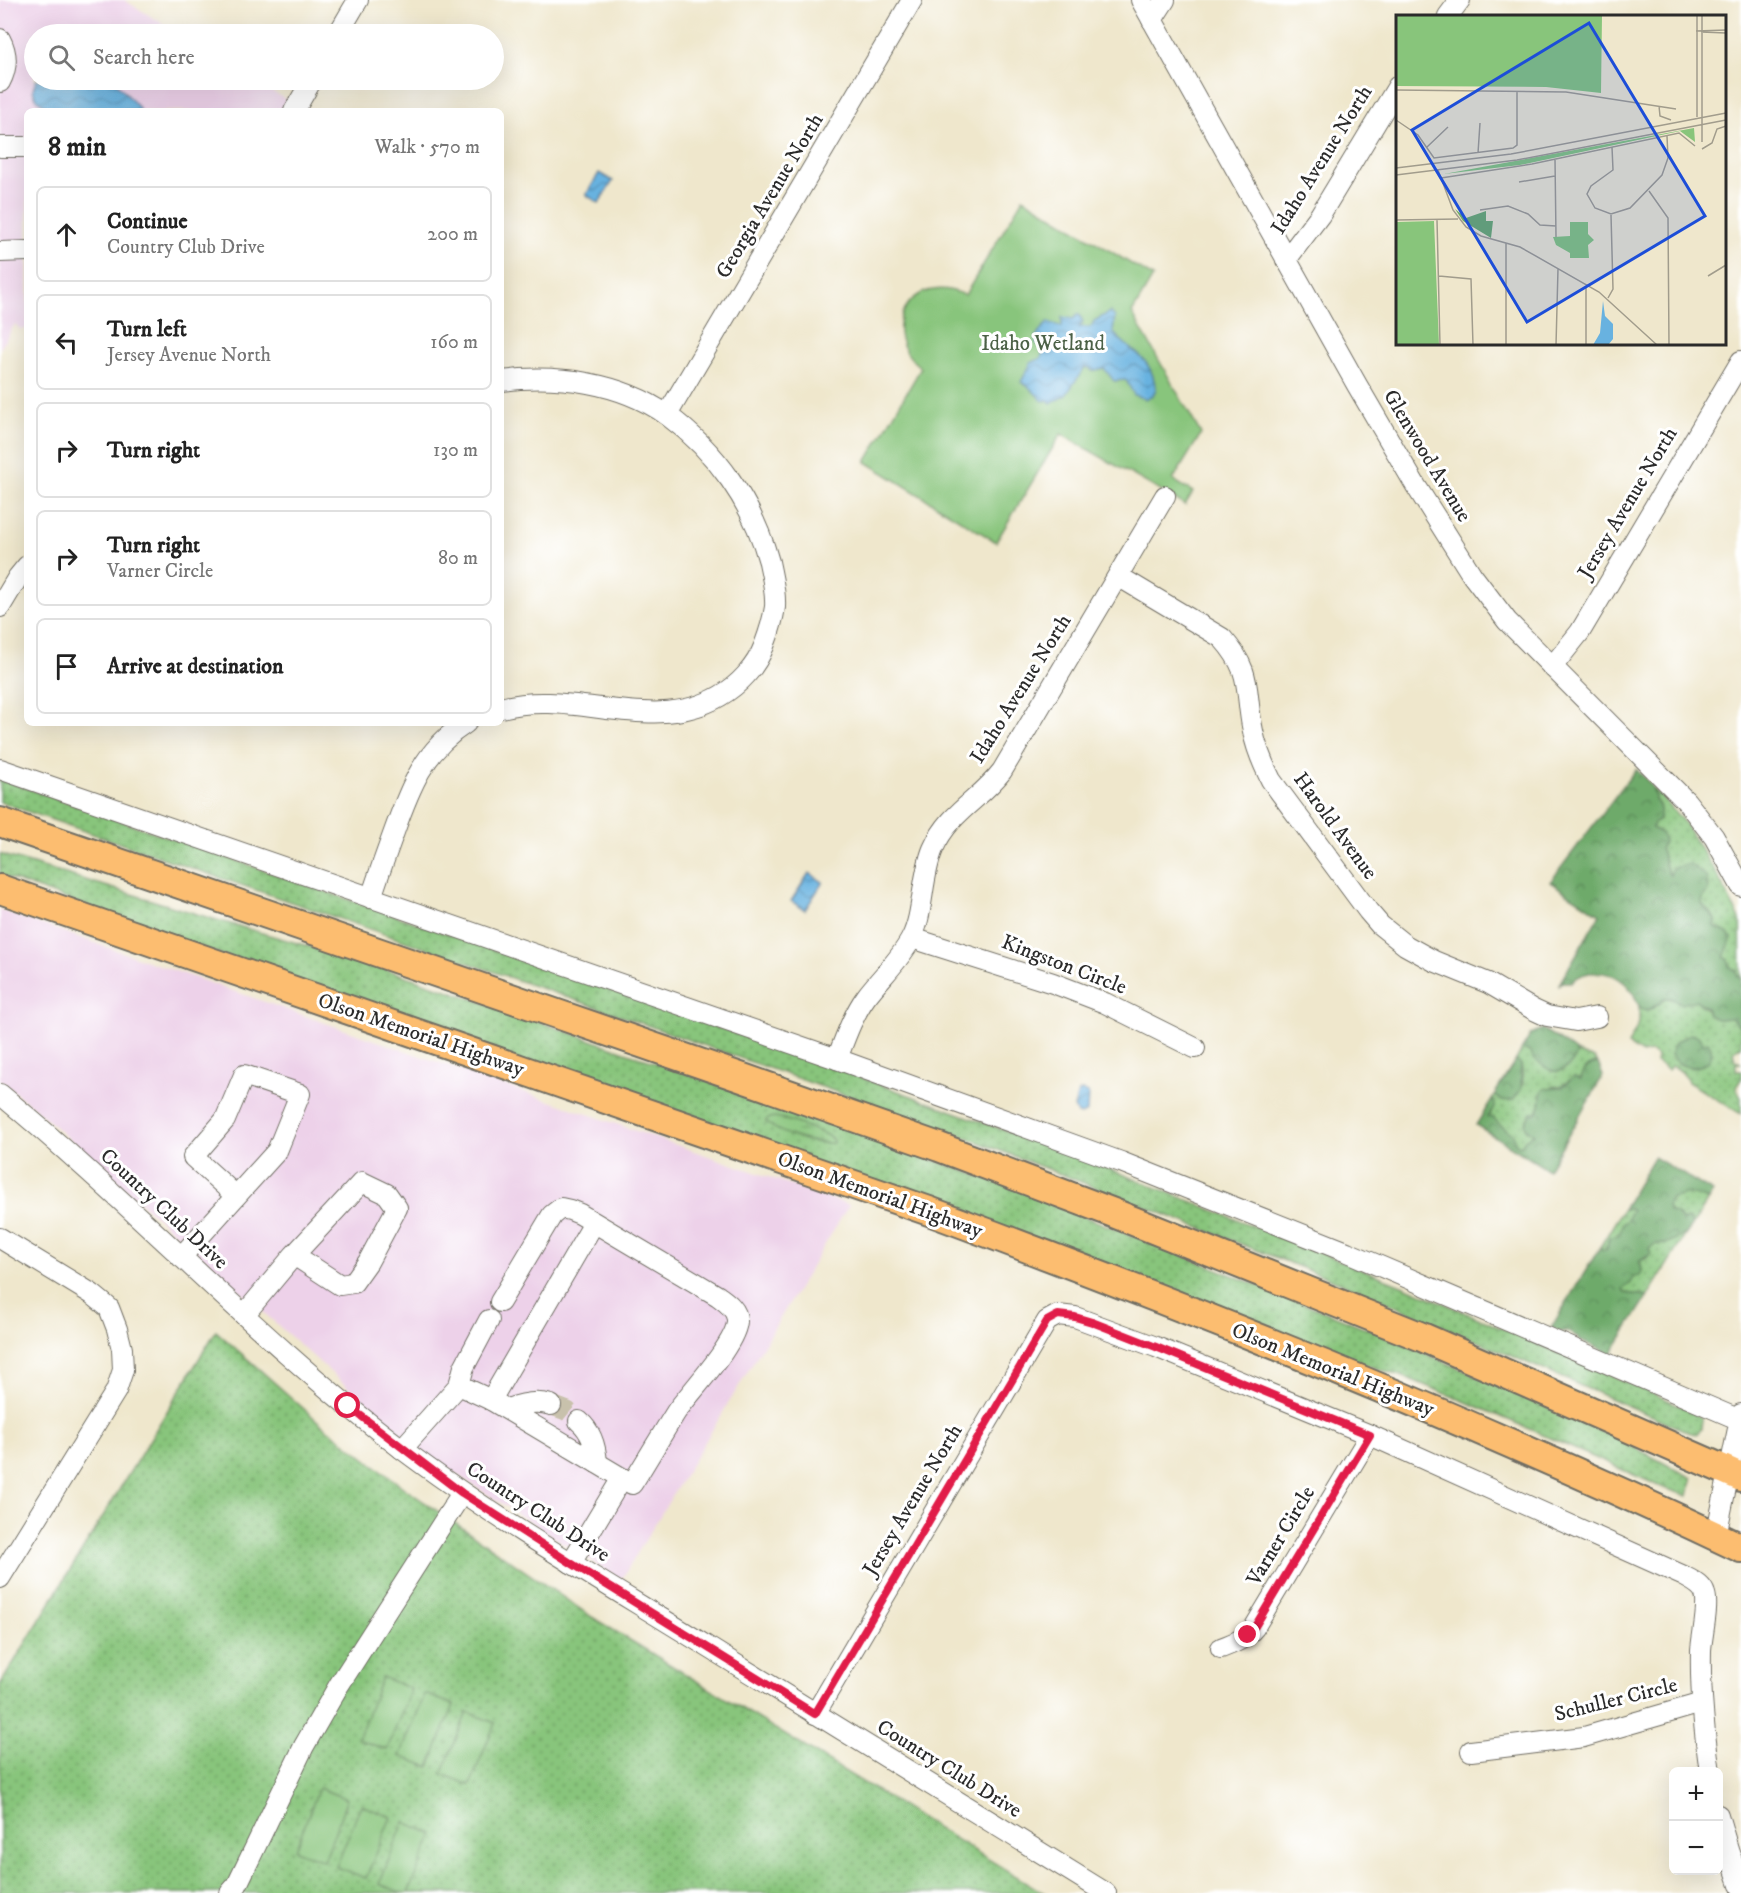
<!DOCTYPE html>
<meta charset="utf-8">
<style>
:root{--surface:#fff;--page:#f6f6f6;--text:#222;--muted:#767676;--line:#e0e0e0}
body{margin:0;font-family:"IM FELL DW Pica",serif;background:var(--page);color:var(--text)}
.controls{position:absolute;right:18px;bottom:18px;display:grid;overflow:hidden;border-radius:9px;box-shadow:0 6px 24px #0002}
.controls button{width:54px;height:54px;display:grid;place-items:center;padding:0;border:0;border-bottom:2px solid var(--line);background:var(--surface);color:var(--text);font:30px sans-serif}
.stop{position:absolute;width:18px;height:18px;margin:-14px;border:4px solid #e11d48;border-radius:50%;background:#fff}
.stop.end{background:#e11d48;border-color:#fff;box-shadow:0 2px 6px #0008}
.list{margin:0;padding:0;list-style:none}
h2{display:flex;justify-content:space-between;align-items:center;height:78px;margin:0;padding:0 24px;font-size:26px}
h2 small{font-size:20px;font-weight:400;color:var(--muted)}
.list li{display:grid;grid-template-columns:39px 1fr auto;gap:18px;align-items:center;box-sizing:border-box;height:96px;margin:0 12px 12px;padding:0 12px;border:2px solid var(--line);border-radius:9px}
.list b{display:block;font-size:22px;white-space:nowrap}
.list p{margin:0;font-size:20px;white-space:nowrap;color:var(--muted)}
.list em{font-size:20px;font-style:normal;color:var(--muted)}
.icon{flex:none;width:33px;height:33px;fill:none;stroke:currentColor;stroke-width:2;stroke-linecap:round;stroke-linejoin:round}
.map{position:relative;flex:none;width:1741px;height:1893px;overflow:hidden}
.search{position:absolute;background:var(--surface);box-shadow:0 6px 24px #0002;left:24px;top:24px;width:480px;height:66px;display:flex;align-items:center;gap:15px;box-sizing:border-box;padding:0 21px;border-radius:33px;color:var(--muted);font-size:22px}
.panel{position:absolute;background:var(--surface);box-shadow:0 6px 24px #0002;left:24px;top:108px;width:480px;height:618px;border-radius:9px}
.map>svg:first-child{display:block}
</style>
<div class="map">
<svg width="1741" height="1893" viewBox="0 0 1741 1893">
<defs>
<pattern id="grass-dots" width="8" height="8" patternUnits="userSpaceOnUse" patternTransform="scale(1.5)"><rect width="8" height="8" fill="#88c57b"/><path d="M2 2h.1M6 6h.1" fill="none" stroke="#6fa065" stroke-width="1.8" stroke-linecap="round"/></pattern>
<pattern id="forest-crowns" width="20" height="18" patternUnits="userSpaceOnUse" patternTransform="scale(1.5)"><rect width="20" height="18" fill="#6eaa6b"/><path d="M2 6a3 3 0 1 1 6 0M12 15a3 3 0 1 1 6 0" fill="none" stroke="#5b8b58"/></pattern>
<pattern id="wetland-marsh" width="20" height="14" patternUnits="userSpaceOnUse" patternTransform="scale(1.5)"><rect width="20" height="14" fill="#88c57b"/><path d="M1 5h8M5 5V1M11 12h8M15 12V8" fill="none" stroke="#6fa065"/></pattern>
<pattern id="water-waves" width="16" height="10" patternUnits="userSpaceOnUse" patternTransform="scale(1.5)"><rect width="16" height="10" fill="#68b2e0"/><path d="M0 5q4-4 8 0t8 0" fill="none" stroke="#5691b6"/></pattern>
</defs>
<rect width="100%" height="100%" fill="#fff"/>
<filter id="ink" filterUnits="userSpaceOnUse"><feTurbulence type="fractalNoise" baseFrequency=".0167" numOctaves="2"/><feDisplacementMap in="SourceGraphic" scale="12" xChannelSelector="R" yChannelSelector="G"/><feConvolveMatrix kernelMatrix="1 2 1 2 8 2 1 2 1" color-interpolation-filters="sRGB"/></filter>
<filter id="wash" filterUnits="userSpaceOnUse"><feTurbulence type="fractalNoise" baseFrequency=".008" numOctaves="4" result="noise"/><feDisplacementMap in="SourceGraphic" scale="24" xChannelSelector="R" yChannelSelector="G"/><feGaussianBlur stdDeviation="1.35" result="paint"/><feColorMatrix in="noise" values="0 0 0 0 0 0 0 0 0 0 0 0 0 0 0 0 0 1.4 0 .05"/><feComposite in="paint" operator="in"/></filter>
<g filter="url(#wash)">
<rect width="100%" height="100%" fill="#efe7cc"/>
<!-- built -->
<g fill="#edd1e9">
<polygon points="0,0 124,0 180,34 34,34 34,80 253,80 288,101 282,111 27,111 27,328 21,330 15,324 0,349"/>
<polygon points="0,910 849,1205 621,1580 418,1450 41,1114 0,1080"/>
</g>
<!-- grass -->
<g fill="url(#grass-dots)" stroke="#5a7853" stroke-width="1.5" fill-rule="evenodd">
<polygon points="0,779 835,1068 1112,1170 1404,1286 1679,1405 1699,1416 1702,1419 1701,1428 1697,1434 1691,1433 1339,1282 978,1142 590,1005 0,802"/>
<path d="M1650,784L1682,820L1715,871L1740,919L1741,979L1737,975V971L1730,967L1728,960L1724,957V954L1728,947L1727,933L1715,927L1716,920L1702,904L1703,897L1680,868L1670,875C1664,867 1665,858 1660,849L1664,842L1659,832L1652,828L1659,805L1655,800L1656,795Z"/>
<path d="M0,854L210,918L367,963L488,1004L1002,1184L1381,1334L1613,1436L1692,1478L1688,1496L1664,1488L1481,1408L1407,1378L1329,1353L0,875ZM795,1124L808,1127L830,1137L813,1142L780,1130Z"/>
<path d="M1664,998H1673L1678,1002L1696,1000L1717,1019L1731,1018L1741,1027V1047H1738L1733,1052L1735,1060L1740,1063H1736V1071H1741V1079L1736,1087L1741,1097V1114L1688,1082C1686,1075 1679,1068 1671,1066L1668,1070L1656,1062L1657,1056C1652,1052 1649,1051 1642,1054L1628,1045L1639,1023V1006C1649,1012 1658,1007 1664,998ZM1684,1038L1703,1043V1065L1691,1068L1680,1039Z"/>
<path d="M1522,1049C1533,1051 1546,1065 1556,1072L1568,1066L1577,1053L1595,1059L1598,1063C1589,1064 1583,1070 1582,1079L1568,1081L1561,1087L1553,1086L1540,1102L1541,1105L1536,1113L1534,1134L1525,1140L1522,1145L1519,1146L1515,1143C1511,1129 1498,1124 1487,1116L1491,1114L1494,1101L1492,1099L1494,1095L1502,1101L1523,1084C1522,1076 1524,1064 1516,1060Z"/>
<polygon points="1685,1193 1694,1194 1708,1200 1692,1226 1690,1220 1683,1221 1675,1213 1669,1212 1667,1206 1670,1199"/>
<polygon points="1629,1208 1633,1210 1628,1220 1623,1224 1619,1235 1609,1238 1608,1241 1608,1247 1603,1250 1600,1247 1623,1209"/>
<path d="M1686,1234L1648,1296L1625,1293L1623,1289C1628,1282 1635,1276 1642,1271L1640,1261L1647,1258L1649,1248L1655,1244L1660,1245Z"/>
<polygon points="216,1331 321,1424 404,1488 592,1617 1044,1893 0,1893 0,1685"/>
</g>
<!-- forest -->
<g fill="url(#forest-crowns)" stroke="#4c6a4b" stroke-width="1.5">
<path d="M1636,769C1645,778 1656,787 1655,800C1662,808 1661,813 1658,821L1654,823L1652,828L1662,834L1664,842L1660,849C1665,858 1664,867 1670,875L1673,868L1690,864C1701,877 1707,867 1708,891L1703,897L1702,904L1716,920L1715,927L1727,933L1732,938L1724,957L1728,960L1730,967L1737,971V975L1741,979V1027L1731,1018L1717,1019L1708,1015L1706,1007L1696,1000L1682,1004L1673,998H1664C1659,1005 1648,1014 1640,1007C1636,1003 1635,994 1631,990C1617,971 1589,966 1571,982H1562L1558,986L1600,914L1550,882Z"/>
<path d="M1542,1029L1560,1040L1577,1053C1574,1063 1562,1075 1550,1070C1543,1067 1540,1062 1533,1059L1531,1052L1522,1049L1531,1034Z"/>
<path d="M1690,1034L1698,1036L1703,1043L1708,1042C1713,1049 1713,1055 1708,1062C1693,1071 1681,1069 1671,1055C1671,1041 1681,1040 1690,1034Z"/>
<path d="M1516,1060C1522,1064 1521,1065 1521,1072C1521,1087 1524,1088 1513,1100L1502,1101L1494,1095Z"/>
<path d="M1598,1063L1603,1076L1548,1170L1476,1125L1492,1099L1495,1104C1494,1110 1491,1113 1487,1117L1490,1118L1493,1117L1501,1126L1513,1134L1515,1143L1519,1146L1522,1145L1525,1140L1534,1134L1526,1129L1525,1123L1531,1113H1536C1548,1098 1529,1087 1561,1087L1574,1077L1581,1079C1583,1070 1589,1064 1598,1063Z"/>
<path d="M1654,1157L1713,1192L1708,1200C1688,1192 1689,1194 1670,1199L1667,1206L1669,1212L1675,1213L1683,1221L1687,1219L1690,1220L1692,1226L1686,1234L1666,1244H1655L1649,1248L1651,1254L1640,1261L1642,1271L1640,1276L1634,1277L1631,1283L1623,1289L1625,1293L1648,1296L1611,1354L1578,1339V1337L1566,1331L1561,1332L1551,1328L1600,1247L1603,1250L1607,1249L1609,1238L1619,1235L1623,1224L1628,1220L1629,1214L1632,1210L1629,1208L1623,1209Z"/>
</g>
<!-- wetland -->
<path fill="url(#wetland-marsh)" stroke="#5a7853" stroke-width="1.5" d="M773,1117C780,1117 827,1133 832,1139C833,1140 833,1142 833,1143C815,1145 779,1134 766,1122V1120Z"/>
<!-- green -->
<g fill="#88c57b" stroke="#5a7853" stroke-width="1.5">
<path d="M1023,198L1153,277L1132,313L1201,434L1173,480L1193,492L1185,505L1061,434L996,542L866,462L921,368C875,332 910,270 965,295Z"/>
<polygon points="382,1677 411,1689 387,1750 358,1739"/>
<polygon points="425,1694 454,1705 429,1767 400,1756"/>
<polygon points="467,1712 495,1723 470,1785 442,1774"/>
<polygon points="319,1788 347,1799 324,1861 295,1850"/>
<polygon points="361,1805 391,1817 366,1878 336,1867"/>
<polygon points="404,1822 433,1834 408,1893 403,1893 379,1884"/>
</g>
<!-- water -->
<g fill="url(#water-waves)" stroke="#4a6e86" stroke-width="1.5">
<polygon points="36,80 114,80 138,107 140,111 53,111 37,100 33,90"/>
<polygon points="599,173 613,181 599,203 586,195"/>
<path d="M1110,312L1115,317L1113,332C1134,356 1151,354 1156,390L1153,395L1145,399L1134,395L1126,380L1114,381L1104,368L1092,371L1090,368L1085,367L1066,395L1051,403L1048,400L1043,401L1029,387L1021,382L1031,363L1041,358L1044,349L1036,343L1037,335L1048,322L1062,327V317L1073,319L1079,314L1083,322L1079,327H1091L1094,321Z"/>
<polygon points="809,873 823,882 805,910 791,901"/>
<polygon points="1082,1091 1088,1093 1087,1112 1081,1115 1077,1114 1074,1107 1078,1093"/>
</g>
</g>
<g filter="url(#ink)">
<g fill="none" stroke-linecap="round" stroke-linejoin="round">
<!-- minor-tunnel -->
<polyline stroke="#c8c1ac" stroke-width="20" stroke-dasharray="20 10" stroke-linecap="butt" points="551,1405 567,1411 579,1421"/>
<!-- minor casing -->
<g stroke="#706d63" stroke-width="22">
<g id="minor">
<polyline points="1141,0 1357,385 1416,486 1472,575 1507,621 1686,801 1714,837 1741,886"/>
<polyline points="1448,16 1460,0"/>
<polyline points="1152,20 1165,0"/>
<polyline points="338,34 358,0"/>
<path d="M0,39C8,54 8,67 0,82"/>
<polyline points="294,111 312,80"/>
<polyline points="0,147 27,147"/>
<polyline points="0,252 27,251"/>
<polyline points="1286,260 1320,215 1398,86"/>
<path d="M501,381C557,374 620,382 667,415C716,451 753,503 769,562C772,577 776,591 775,607C773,620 769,633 764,646C756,667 739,685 720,696C651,736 574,688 501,708"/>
<polyline points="667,415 912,0"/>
<path d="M1118,576L1222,638C1254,674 1244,689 1253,731C1256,748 1263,764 1271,780L1368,911L1380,925L1405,945L1434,961L1488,983L1534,1010L1547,1016L1576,1021L1597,1017"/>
<polyline points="0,607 18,577 27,566"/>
<polyline points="1552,667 1580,632 1741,361"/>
<polyline points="0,769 837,1059 1121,1162 1347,1252 1740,1420"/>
<path d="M371,898C378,876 386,854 394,832C410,787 424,750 466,723"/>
<polyline points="912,938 1053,983 1105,1003 1195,1048"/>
<path d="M837,1059C845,1038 853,1015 866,997C881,977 900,960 911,939C924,914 921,878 933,849C950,811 979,801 1002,771L1165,496"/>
<path d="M0,1094C138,1208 260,1341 402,1449C499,1522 605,1583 708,1647C840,1729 973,1811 1106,1893"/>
<polyline points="0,1238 92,1294 109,1308 117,1329 122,1349 123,1370 116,1391 0,1578"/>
<polyline points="181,1257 277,1151 300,1094 244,1075 225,1120 193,1157 236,1196"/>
<path d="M500,1302L552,1215L561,1208L570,1210L580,1214L718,1296C726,1302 737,1309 737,1320C738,1342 690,1392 676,1412C661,1436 647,1460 632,1484L622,1478L571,1563"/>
<polyline points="244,1315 294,1255 340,1285 353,1283 368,1262 397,1208 387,1194 362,1182 294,1255"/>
<polyline points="459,1385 491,1400 622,1478"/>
<polyline points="491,1400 594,1223"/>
<path d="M508,1409C521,1404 536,1400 551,1405"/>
<path d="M579,1421C591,1431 596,1448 597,1463"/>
<polyline points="402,1449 459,1385 464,1367 489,1320"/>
<polyline points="1716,1536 1741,1414"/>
<path d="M1221,1648C1234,1643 1245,1639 1254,1628L1370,1435"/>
<path d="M815,1714L1047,1321L1058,1315L1075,1317L1156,1347L1370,1435L1684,1576C1692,1581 1702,1584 1705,1594C1709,1606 1702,1635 1701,1650C1700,1690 1704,1731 1710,1772"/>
<polyline points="1471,1751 1584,1737 1702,1703"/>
<polyline points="1718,1815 1728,1849 1741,1887"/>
<polyline points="230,1893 237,1885 304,1746 339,1685 462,1493"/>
</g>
</g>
<!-- highway casing -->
<g stroke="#706d63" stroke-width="32">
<g id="highway">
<polyline points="0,822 737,1076 939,1147 1111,1212 1422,1337 1741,1477"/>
<path d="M0,889L929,1211C1204,1313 1476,1422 1741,1548"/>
</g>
</g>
<!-- minor -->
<use href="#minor" stroke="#fff" stroke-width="20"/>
<!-- highway -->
<use href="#highway" stroke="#fcbd6f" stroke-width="28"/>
</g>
</g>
<g fill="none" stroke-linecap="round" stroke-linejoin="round" filter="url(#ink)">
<!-- route -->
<polyline stroke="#e11d48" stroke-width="8" points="348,1406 462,1493 571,1563 815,1714 1047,1321 1058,1315 1075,1317 1092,1322 1156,1347 1370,1435 1254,1628 1248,1635"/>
</g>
<g text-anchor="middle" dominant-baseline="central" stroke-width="6" stroke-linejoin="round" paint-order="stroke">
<!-- street labels -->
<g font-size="21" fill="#2b2b2b" stroke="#fff">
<text transform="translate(1322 160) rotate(-58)">Idaho Avenue North</text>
<text transform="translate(770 196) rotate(-59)">Georgia Avenue North</text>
<text transform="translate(1427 456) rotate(59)">Glenwood Avenue</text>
<text transform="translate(1628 503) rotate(-59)">Jersey Avenue North</text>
<text transform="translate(1021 689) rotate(-58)">Idaho Avenue North</text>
<text transform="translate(1335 826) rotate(54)">Harold Avenue</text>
<text transform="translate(1064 965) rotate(21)">Kingston Circle</text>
<text transform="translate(421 1035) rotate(19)">Olson Memorial Highway</text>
<text transform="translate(880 1195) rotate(20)">Olson Memorial Highway</text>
<text transform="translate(164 1209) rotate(43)">Country Club Drive</text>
<text transform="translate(1333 1370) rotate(22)">Olson Memorial Highway</text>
<text transform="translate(913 1500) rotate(-59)">Jersey Avenue North</text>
<text transform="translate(538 1512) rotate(33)">Country Club Drive</text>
<text transform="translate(1281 1536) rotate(-59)">Varner Circle</text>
<text transform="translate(1616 1700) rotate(-14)">Schuller Circle</text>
<text transform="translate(949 1769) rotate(32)">Country Club Drive</text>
</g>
<!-- park labels -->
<g font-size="21" fill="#4c6147" stroke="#fff">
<text x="1043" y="344">Idaho Wetland</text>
</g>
</g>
<!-- overview -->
<g transform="translate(1396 15)">
<rect width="330" height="330" fill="#efe7cc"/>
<path d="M0,0H206L205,78L150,72L0,71ZM298,113L299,127L284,116L124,150L48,159Z" fill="#88c57b"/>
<path d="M59,194L70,203L90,196V206H97L95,223L67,206Z" fill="#6eaa6b"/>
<path d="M38,206L43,330H0V207ZM174,207H192V219L198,225L192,230L193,243H174V238L160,230L157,222L174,221Z" fill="#88c57b"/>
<path d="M207,286L209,301L217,309V324L212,330H197L204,318Z" fill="#68b2e0"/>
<path fill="none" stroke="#a19c8c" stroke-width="1.5" d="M301,0V102M306,0V127M300,16L330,15M305,17L330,18M0,75L170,77L280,94M263,91L264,101L275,105M0,105L22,120L38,143L117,133L121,130V76M31,132L52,112M216,132L217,155L195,171L191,179L199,193L215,199L234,193L266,160L272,143L271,121M306,134L316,128L321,114L330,111M82,138L84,108M159,144L160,222M0,153L115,139L330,98M42,155L57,195L70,212L85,221L124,232L203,277L261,330M0,160L121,145L330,105M45,163L136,149L283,118L299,131M123,167L159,161M253,176L272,203L273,330M84,195L112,191L132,199L144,210L160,211M0,205L62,204M41,205L44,330M43,261L75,264L77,330M312,261L330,250M190,269V330M212,283L217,274L215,200M110,330V228M160,330L162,254"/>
<path fill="#1d4ed8" fill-opacity="0.15" stroke="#1d4ed8" stroke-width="3" d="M193,8L309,201L131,307L16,115Z"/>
<rect width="330" height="330" fill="none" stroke="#2b2b2b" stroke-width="3"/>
</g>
</svg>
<div class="controls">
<button>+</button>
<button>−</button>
</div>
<div class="stop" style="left:348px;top:1406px"></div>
<div class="stop end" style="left:1248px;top:1635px"></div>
<div class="search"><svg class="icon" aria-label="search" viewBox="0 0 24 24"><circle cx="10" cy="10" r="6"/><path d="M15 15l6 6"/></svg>Search here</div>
<section class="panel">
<h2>8 min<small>Walk · 570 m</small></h2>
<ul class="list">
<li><svg class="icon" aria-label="ahead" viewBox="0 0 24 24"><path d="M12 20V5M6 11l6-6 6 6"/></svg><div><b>Continue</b><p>Country Club Drive</p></div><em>200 m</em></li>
<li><svg class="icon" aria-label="left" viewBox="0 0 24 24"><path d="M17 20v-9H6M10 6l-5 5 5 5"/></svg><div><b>Turn left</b><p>Jersey Avenue North</p></div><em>160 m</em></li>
<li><svg class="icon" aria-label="right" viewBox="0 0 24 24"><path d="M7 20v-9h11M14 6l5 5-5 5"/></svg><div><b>Turn right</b></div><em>130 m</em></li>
<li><svg class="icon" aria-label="right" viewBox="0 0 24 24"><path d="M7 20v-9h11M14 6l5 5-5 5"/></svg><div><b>Turn right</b><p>Varner Circle</p></div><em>80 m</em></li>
<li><svg class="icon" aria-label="arrive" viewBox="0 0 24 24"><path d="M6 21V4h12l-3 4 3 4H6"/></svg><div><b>Arrive at destination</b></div></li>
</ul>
</section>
</div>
